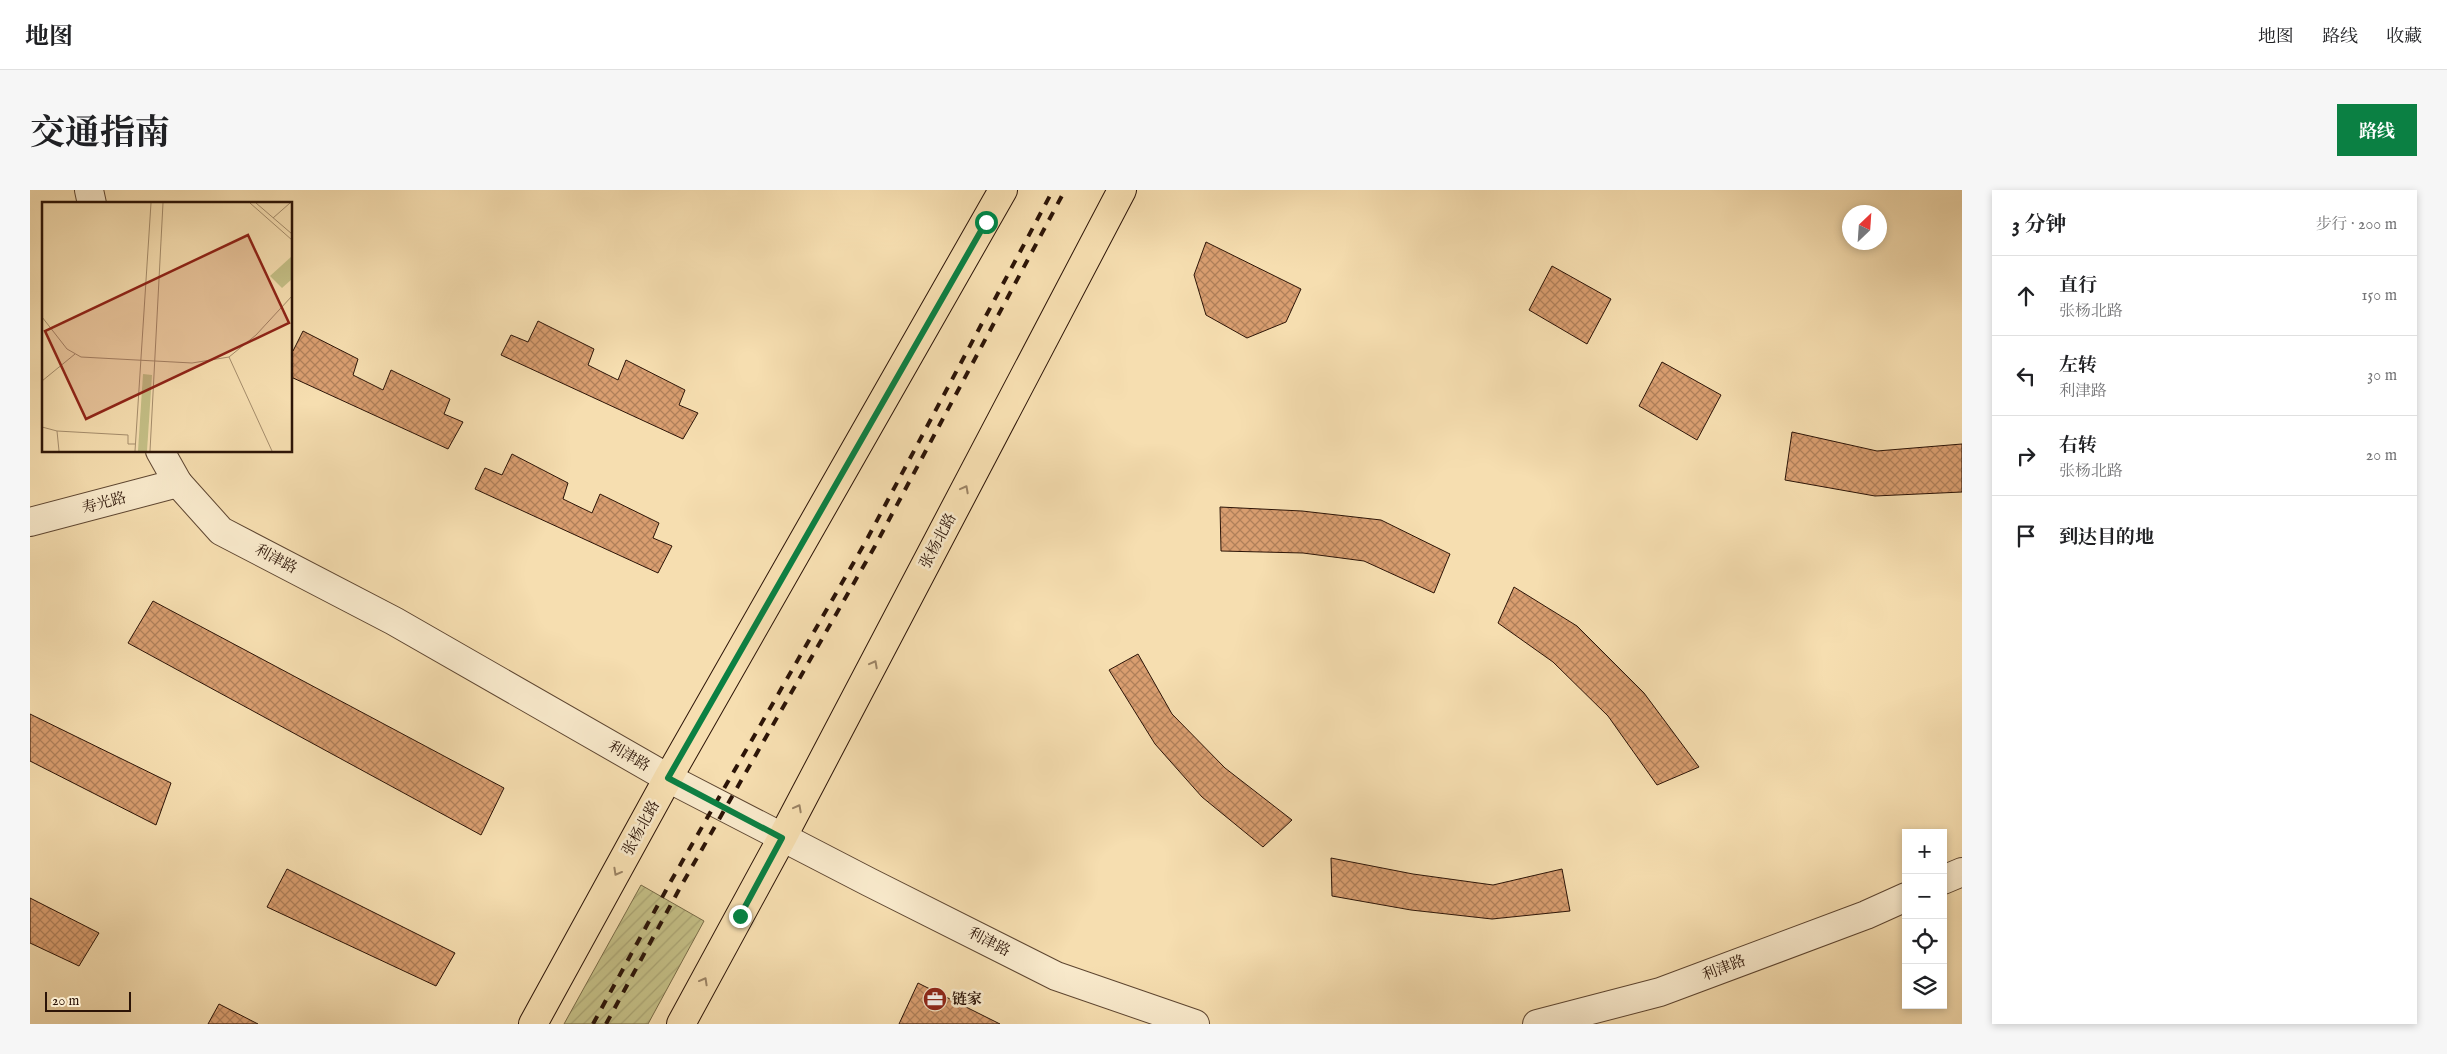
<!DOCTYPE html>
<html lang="zh">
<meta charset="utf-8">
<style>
:root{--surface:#fff;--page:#f6f6f6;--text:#202124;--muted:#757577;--line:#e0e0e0;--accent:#0b8043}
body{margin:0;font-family:"IM FELL English","Noto Serif SC",serif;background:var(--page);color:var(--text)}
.controls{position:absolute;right:15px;bottom:15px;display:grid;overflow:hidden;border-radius:0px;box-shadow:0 2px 8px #0003}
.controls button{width:45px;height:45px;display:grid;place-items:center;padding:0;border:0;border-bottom:1px solid var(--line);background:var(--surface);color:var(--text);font:25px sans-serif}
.compass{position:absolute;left:1812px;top:15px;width:45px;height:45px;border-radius:50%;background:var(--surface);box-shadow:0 2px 8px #0003;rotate:25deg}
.scale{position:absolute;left:15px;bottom:12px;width:86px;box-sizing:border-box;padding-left:5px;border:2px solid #2c1407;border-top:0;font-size:14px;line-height:18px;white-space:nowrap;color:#2c1407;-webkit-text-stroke:4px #f9eacc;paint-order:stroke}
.stop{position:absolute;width:15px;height:15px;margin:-11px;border:4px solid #0b8043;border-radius:50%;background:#fff}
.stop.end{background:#0b8043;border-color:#fff;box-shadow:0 1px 5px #0008}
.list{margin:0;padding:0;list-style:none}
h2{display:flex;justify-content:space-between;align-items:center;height:65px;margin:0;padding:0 20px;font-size:21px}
h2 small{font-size:16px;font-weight:400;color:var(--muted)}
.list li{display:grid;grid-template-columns:32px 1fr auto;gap:15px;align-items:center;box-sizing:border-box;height:80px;padding:0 20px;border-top:1px solid var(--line)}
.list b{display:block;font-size:19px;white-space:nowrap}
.list p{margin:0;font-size:16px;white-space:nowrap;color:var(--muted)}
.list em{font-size:16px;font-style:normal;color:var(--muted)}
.icon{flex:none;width:28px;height:28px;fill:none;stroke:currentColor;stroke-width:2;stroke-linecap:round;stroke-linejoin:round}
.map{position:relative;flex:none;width:1932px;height:834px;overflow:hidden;border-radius:0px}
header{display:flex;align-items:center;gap:30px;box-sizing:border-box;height:70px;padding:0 25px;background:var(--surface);border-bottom:1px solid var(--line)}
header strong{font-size:24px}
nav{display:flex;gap:28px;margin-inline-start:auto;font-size:18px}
.intro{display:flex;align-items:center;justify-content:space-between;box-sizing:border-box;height:120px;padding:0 30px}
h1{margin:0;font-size:35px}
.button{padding:12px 22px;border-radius:0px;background:var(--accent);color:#fff;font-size:18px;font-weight:700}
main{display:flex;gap:30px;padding:0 30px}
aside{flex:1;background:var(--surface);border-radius:0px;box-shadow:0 2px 8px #0003}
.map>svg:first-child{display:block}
</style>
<header>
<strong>地图</strong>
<nav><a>地图</a><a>路线</a><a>收藏</a></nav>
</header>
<div class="intro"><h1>交通指南</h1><a class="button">路线</a></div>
<main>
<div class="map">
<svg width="1932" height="834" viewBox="0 0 1932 834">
<defs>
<pattern id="garden-furrows" width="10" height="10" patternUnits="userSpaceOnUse" patternTransform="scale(1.25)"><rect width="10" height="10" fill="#c4bf86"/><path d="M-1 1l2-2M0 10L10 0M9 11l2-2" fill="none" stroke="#a9a372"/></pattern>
<pattern id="building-cross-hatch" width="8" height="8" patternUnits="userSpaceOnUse" patternTransform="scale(1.25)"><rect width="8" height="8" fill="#d99e70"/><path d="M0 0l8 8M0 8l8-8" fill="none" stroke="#b0805a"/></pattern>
</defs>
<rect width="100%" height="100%" fill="#f6deb0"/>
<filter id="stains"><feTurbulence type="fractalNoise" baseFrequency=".004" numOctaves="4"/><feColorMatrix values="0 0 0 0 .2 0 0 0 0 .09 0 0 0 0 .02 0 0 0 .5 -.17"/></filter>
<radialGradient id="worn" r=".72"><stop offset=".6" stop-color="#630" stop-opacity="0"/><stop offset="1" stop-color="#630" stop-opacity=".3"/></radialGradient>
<!-- garden -->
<polygon fill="url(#garden-furrows)" stroke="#786a46" points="611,695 674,731 618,834 534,834"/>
<!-- building -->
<g fill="url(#building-cross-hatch)" stroke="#2c1407">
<polygon points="1176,52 1271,99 1256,132 1217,148 1176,125 1164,85"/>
<polygon points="1522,76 1581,109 1557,154 1499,120"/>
<polygon points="508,131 564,159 558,175 588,190 596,170 655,200 649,215 668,223 653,249 471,165 481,145 498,152"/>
<polygon points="273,141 328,169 323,185 353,200 361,180 420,209 414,224 433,232 418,259 261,187 261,161 263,161"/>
<polygon points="1632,172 1691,205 1667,250 1609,216"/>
<polygon points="1762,242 1847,261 1932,254 1932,302 1845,306 1755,290"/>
<polygon points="482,264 538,293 533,309 562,323 570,304 629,333 623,348 642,356 628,383 445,299 455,278 472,285"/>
<polygon points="1190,317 1272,321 1351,330 1420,364 1404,403 1334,371 1273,363 1191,361"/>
<polygon points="1484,397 1547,436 1614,503 1669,577 1627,595 1578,526 1523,472 1468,433"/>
<polygon points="123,411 474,598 451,645 98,453"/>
<polygon points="1108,464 1142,524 1195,578 1262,630 1233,657 1172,607 1125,554 1079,480"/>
<polygon points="0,524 141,593 126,635 0,571"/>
<polygon points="1301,668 1383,684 1463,695 1532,679 1540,721 1462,729 1381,720 1302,706"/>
<polygon points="257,679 425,763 406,796 237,717"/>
<polygon points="0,708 69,743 49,776 0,753"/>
<polygon points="888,793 970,834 869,834"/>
<polygon points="189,814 228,834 178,834"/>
</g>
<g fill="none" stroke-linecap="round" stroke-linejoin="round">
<!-- minor casing -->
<g stroke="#5e4631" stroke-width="30">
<g id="minor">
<polyline points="59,0 62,14"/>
<polyline points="130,261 148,293 191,341 364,431 638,588 839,692 1026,786 1165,834"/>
<polyline points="0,332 148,293"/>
<polyline points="1913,690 1932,682"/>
<polyline points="1507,834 1630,802 1836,725 1876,707"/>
</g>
</g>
<!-- major casing -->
<g stroke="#2c1407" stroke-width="30">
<g id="major">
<polyline points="503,834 638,588 973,0"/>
<polyline points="651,834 752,648 1092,0"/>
</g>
</g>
<!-- minor -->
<use href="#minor" stroke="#f9eacc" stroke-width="28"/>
<!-- major -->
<use href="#major" stroke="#f6deb0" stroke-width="28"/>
<!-- rail -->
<g stroke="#2c1407" stroke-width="4" stroke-dasharray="9 9" stroke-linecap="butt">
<polyline points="563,834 641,691 836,351 1023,0"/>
<polyline points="576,834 651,696 845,356 1035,0"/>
</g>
</g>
<!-- one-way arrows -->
<defs><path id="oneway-chevron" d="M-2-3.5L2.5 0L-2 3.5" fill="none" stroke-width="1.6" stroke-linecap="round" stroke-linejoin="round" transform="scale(1.25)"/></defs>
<g stroke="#9b8364">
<use href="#oneway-chevron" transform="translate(935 299) rotate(-62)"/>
<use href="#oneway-chevron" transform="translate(844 474) rotate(-62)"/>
<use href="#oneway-chevron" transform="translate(768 618) rotate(-62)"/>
<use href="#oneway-chevron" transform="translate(587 682) rotate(119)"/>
<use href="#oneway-chevron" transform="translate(674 791) rotate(-61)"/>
</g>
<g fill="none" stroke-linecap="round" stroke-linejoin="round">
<!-- route -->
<polyline stroke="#0b8043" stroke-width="6" points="710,726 752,648 638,588 956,32"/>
</g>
<!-- icons -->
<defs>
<g id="office-disc" transform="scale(1.25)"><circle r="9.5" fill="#8f2418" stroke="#f9eacc"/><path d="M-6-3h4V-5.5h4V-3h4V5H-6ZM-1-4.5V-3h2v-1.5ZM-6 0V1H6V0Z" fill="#fff"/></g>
</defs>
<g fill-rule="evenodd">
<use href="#office-disc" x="905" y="809"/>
</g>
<g text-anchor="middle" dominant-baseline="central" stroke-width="5" stroke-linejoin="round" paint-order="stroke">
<!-- street labels -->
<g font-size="15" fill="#2c1407" stroke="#f9eacc">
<text transform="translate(74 313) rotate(-15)">寿光路</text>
<text transform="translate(908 351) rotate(-62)">张杨北路</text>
<text transform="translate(246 369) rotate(28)">利津路</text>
<text transform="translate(599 566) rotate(30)">利津路</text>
<text transform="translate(611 638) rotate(-61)">张杨北路</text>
<text transform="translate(959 752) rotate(27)">利津路</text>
<text transform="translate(1694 778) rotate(-21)">利津路</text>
</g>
<!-- poi labels -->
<g font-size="15" font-weight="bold" fill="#2c1407" stroke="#f9eacc" text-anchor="start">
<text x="922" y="809">链家</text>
</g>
</g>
<!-- overview -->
<g transform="translate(12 12)">
<rect width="250" height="250" fill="#f6deb0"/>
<path d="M250,54V77L240,86L228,74Z" fill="#c4bf86"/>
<path d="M101,172L110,173L105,249H96Z" fill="#c4bf86"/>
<path fill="none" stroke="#a58d6c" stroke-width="1" d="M208,1L250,38M214,1L250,32M231,16L248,1M0,115L25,147L39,155L150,161L187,155L214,133L250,94M187,155L230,249M0,179L33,152M0,225L15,229L17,249M15,229L86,233V242H93M93,249L109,1M108,249L121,1"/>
<path fill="#8f2418" fill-opacity="0.15" stroke="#8f2418" stroke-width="2.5" d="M206,33L247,121L44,217L3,129Z"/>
<rect width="250" height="250" fill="none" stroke="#2c1407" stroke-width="2.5"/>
</g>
<rect width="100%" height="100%" filter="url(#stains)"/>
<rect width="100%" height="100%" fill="url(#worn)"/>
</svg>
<div class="controls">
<button>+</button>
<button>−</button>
<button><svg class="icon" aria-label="locate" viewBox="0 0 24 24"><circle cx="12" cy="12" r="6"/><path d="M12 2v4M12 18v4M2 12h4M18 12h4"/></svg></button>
<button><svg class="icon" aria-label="layers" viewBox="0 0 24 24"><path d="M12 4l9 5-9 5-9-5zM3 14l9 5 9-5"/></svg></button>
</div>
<svg class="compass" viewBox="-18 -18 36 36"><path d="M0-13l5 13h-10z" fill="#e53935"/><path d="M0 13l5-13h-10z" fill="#757577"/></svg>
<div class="scale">20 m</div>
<div class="stop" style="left:956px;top:32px"></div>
<div class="stop end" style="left:710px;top:726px"></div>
</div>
<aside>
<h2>3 分钟<small>步行 · 200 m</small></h2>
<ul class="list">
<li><svg class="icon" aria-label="ahead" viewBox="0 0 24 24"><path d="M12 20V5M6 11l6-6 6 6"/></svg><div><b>直行</b><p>张杨北路</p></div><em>150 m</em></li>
<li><svg class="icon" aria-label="left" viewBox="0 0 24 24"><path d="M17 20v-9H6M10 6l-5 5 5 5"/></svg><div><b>左转</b><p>利津路</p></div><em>30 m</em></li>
<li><svg class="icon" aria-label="right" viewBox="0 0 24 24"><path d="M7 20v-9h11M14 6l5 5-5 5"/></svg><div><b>右转</b><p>张杨北路</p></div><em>20 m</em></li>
<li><svg class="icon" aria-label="arrive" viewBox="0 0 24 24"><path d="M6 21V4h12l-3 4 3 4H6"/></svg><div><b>到达目的地</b></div></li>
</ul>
</aside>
</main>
